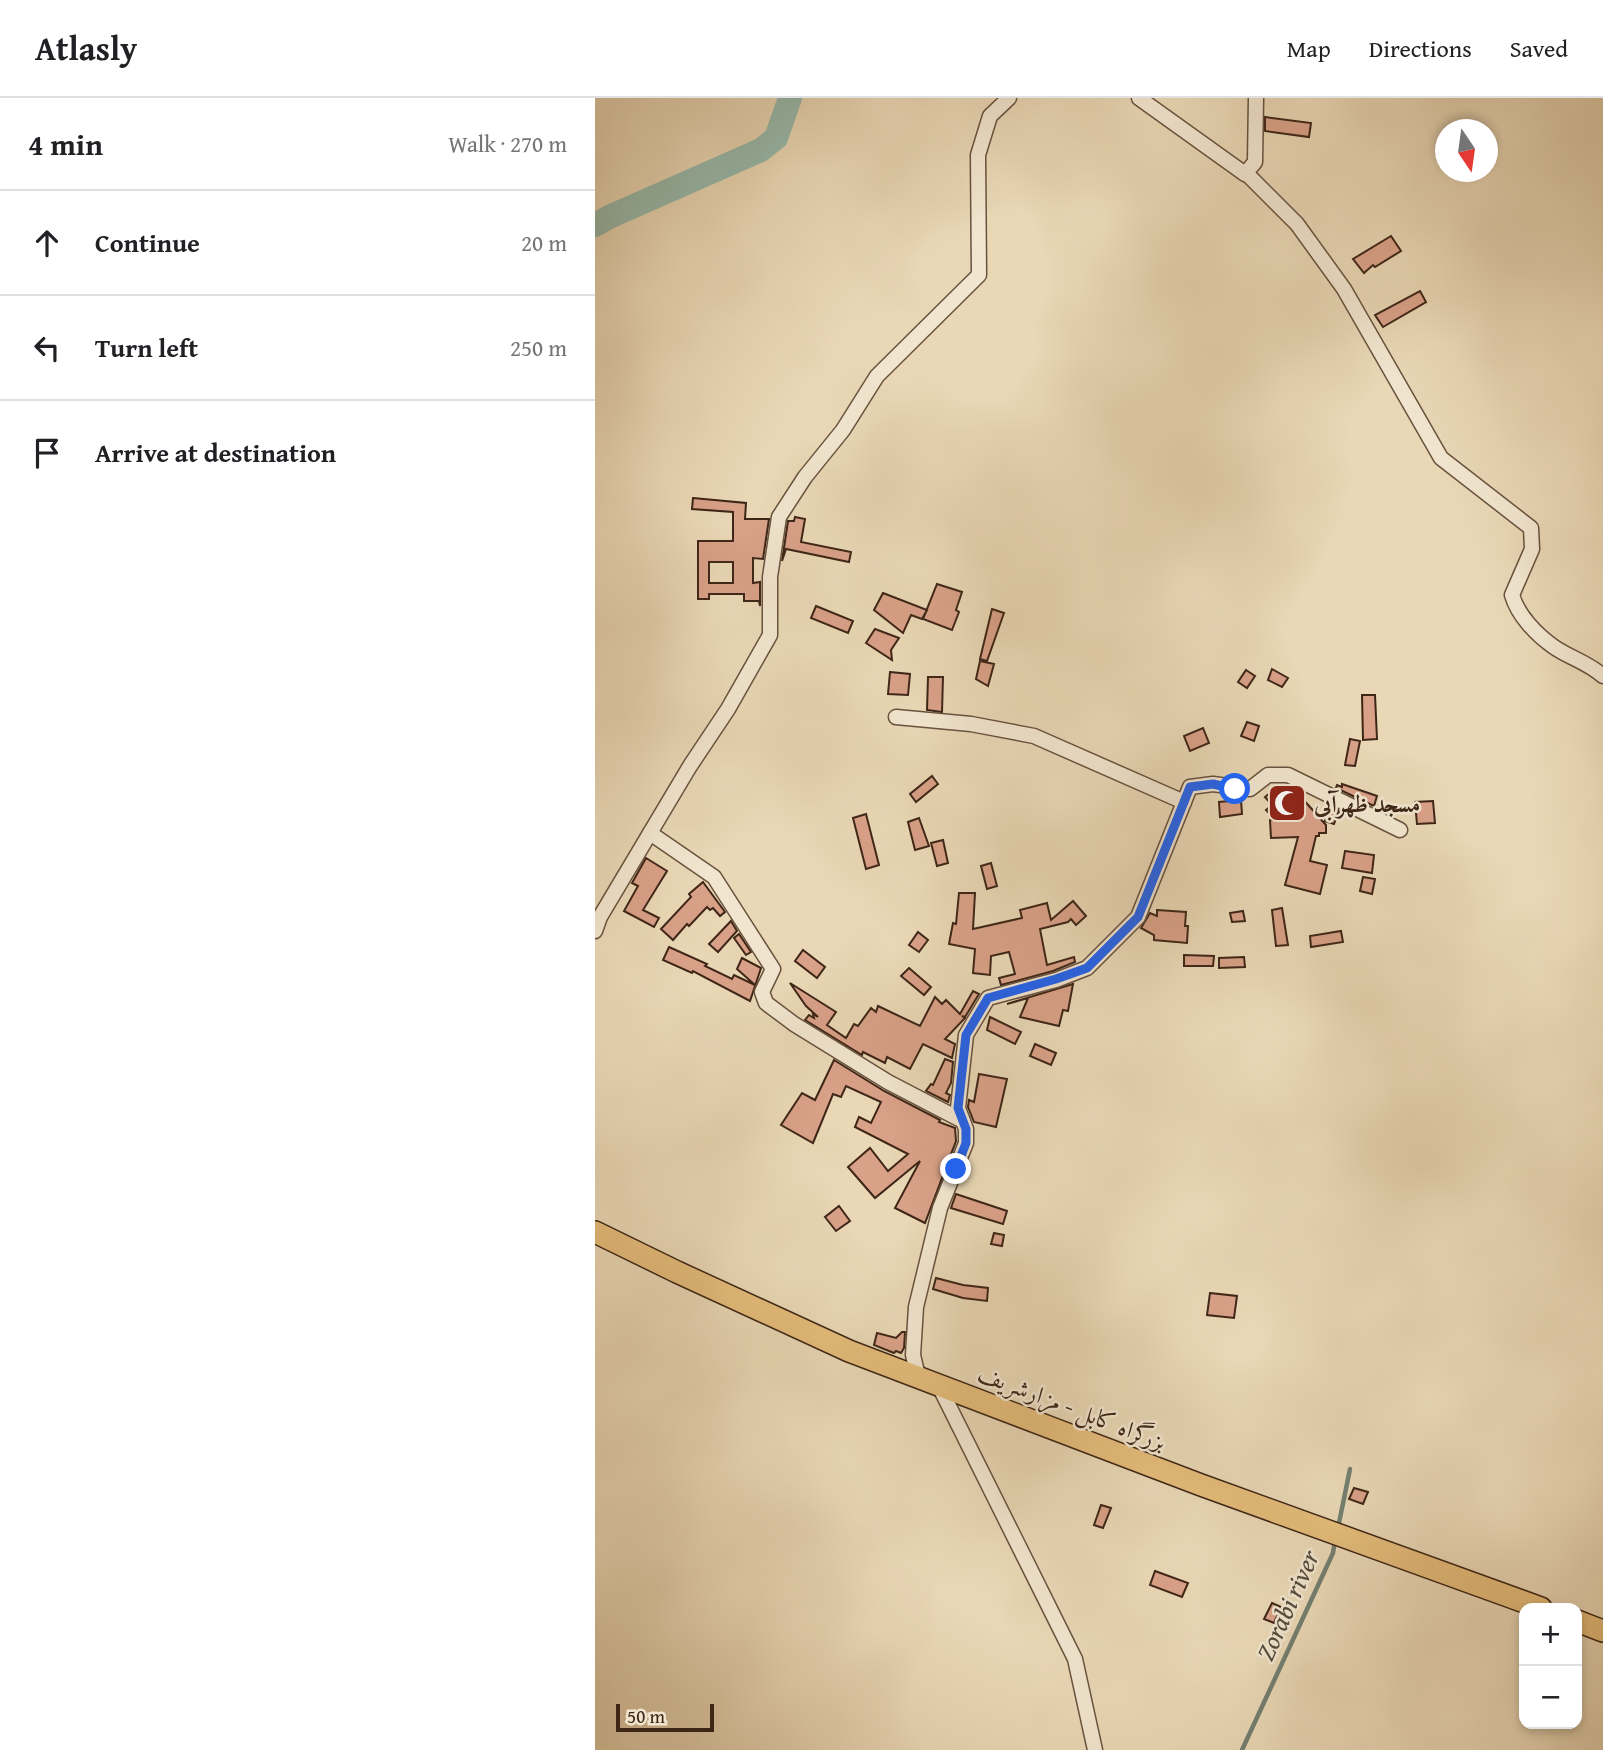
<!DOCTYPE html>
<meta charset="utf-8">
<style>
:root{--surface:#fff;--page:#f2f2f2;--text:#202124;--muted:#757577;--line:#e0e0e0}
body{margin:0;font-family:"Gentium Book Plus",Amiri,serif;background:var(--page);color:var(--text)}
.controls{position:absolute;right:21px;bottom:21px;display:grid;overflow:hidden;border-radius:14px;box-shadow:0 4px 10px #0003}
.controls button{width:63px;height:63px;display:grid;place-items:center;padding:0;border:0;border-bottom:2px solid var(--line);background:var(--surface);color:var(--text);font:35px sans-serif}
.compass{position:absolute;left:840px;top:21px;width:63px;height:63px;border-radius:50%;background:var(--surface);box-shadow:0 4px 10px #0003;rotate:167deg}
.scale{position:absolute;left:21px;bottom:18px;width:98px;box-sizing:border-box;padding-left:7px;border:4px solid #3e2617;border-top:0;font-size:19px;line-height:24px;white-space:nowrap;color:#3e2617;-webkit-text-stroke:5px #f1e5cf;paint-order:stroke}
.stop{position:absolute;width:21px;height:21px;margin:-16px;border:5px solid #2563eb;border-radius:50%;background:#fff}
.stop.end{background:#2563eb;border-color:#fff;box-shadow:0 2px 7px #0008}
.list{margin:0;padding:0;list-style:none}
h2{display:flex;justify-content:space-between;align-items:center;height:91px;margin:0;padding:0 28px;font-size:30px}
h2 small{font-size:23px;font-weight:400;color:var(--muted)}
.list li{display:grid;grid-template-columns:46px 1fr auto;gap:21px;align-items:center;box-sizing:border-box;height:105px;padding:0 28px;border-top:2px solid var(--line)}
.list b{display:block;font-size:26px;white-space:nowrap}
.list em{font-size:23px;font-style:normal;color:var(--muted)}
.icon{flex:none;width:38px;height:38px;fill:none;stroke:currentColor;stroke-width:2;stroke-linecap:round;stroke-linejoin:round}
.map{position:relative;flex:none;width:1008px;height:1652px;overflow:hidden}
header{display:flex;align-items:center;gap:42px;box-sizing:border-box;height:98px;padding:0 35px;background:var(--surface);border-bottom:2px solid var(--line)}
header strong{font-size:33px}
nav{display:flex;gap:38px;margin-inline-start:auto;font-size:24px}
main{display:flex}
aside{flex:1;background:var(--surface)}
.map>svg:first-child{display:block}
</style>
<header>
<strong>Atlasly</strong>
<nav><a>Map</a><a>Directions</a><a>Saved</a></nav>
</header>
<main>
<aside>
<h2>4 min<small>Walk · 270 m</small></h2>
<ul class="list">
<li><svg class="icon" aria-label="ahead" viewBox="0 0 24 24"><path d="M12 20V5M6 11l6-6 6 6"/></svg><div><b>Continue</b></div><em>20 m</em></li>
<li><svg class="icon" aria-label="left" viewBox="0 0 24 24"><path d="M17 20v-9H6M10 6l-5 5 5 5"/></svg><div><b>Turn left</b></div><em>250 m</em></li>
<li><svg class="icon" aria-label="arrive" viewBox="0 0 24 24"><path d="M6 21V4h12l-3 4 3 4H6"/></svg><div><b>Arrive at destination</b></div></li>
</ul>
</aside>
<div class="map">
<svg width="1008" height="1652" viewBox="0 0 1008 1652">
<rect width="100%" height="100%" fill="#e9d7b5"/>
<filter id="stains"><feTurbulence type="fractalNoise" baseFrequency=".00286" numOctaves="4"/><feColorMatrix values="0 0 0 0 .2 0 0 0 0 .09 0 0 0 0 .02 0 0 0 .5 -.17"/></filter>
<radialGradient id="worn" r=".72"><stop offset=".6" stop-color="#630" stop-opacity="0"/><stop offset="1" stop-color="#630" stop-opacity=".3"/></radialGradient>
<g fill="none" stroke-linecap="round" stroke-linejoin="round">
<!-- stream -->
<g stroke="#737f70" stroke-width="4.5">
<polyline points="743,1430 755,1371"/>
<polyline points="647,1652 738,1455 740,1442"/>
</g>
<!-- river -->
<polyline stroke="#97baac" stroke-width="24" points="0,127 14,119 166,52 181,40 195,0"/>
</g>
<!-- building -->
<g fill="#d9a188" stroke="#3e2617" stroke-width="2" fill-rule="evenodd">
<polygon points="670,19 716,25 714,39 670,33"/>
<polygon points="796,138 806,153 780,169 778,167 769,175 758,161"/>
<polygon points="825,193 831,204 788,229 780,217"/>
<path d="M98,400L151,405L150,421H174L168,461L158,460V485L165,484V508L164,503H149V496H114V501H103V443H138V414L97,411ZM114,464H138V485H114Z"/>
<polygon points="200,419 210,421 206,444 256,454 254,464 191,451 187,463 193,423 199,423"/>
<polygon points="342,486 367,494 361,512 364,514 357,532 328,521"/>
<polygon points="288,495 332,512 327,521 316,517 308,535 279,512"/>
<polygon points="221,508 258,523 253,535 216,520"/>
<polygon points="397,511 409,515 392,563 385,561"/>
<polygon points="280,531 304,540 296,552 297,562 271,545"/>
<polygon points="385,563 399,566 393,588 381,581"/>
<polygon points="677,571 693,580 687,589 673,582"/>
<polygon points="651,572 660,578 652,590 643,584"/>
<polygon points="295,574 315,576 313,597 293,596"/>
<polygon points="333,579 348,579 347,614 332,612"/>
<polygon points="767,597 780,597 782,641 768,642"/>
<polygon points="652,624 664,628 659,643 646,638"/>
<polygon points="608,630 614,645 595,653 589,638"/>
<polygon points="755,641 765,643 760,668 750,667"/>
<polygon points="337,678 343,686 321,704 315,696"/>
<polygon points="747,686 782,698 779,708 741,690 742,687 747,689"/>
<polygon points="684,687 698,690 731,727 731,735 724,735 724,738 721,738 715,763 732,767 725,796 690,787 703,739 676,740 675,722 680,721 671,712 677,707 670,699"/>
<polygon points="646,702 647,716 625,719 624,704"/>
<polygon points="838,703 840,725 822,726 820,704"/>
<polygon points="735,708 748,715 747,717 743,715 739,726 730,723"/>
<polygon points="271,716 284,767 271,771 258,720"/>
<polygon points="324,720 334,748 320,752 313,724"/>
<polygon points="348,742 353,765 342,768 336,745"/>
<polygon points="750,753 779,757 777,775 747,770"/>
<polygon points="51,760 72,773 48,812 64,820 59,829 29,813 43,788 37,785"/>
<polygon points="396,765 402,788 392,791 386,768"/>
<polygon points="768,779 780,781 777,796 765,793"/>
<polygon points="108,784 130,814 125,818 118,810 115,812 112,809 94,828 92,826 78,842 66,831 96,799 94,796"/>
<polygon points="364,795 380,795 378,831 427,820 425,812 452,805 456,822 478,803 491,818 481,827 476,821 473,824 445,831 452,867 479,859 480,864 458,873 406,887 404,880 420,876 414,854 396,858 395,877 378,875 380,851 354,846 358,825 361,826"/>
<polygon points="687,810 693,847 681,848 677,812"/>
<polygon points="562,812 591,814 590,828 593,828 592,845 559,842 559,837 546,830 555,815 562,818"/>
<polygon points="648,813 650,823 637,824 635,815"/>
<polygon points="136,823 142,833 123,854 114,846"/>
<polygon points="746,833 748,844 716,849 715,838"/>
<polygon points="323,834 333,842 324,854 314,847"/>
<polygon points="144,836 156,854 151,857 139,840"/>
<polygon points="74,849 112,866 110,868 137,881 139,877 160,887 142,871 147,860 166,870 155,903 98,873 97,875 68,862"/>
<polygon points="208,852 230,869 222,880 200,863"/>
<polygon points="589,857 619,858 618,868 589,868"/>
<polygon points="649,859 650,869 624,870 624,860"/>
<polygon points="314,870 336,889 329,897 306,878"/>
<polygon points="195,885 241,914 232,927 251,940 259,926 263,928 276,910 281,914 283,908 325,928 340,899 347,906 351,902 365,916 378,893 384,896 370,919 367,918 370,920 350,941 360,946 357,960 328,946 315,971 292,959 290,965 268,954 267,957 210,922 214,917 219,920 218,916 223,919 211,908"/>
<polygon points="478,886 473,913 468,912 464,928 425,919 433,900 412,906"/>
<polygon points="395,919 426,934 420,946 392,932"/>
<polygon points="440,946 461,955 456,967 435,958"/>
<polygon points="350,961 358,964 356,985 351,995 355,997 353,1004 331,993 336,986 338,987"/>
<polygon points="239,962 289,993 345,1022 344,1024 360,1030 361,1043 330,1125 300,1110 325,1063 280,1100 253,1069 275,1050 293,1073 313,1056 260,1029 264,1019 276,1025 286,1004 251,988 246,999 238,996 218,1045 186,1027 207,995 220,1002"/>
<polygon points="384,976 412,981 401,1029 379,1024 373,1009 374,1002 379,1004"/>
<polygon points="361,1096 412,1113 408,1126 356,1110"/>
<polygon points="244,1108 255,1123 241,1133 230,1119"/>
<polygon points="399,1135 409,1137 407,1148 396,1146"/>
<polygon points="341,1180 368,1187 393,1190 392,1203 368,1200 338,1191"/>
<polygon points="615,1195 642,1198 639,1220 612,1217"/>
<polygon points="307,1234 310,1234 309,1250 306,1255 301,1253 299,1255 279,1247 282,1235 301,1240"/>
<polygon points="759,1390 773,1394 768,1406 754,1401"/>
<polygon points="506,1407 516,1410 508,1430 499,1427"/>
<polygon points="560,1473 593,1485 587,1499 555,1487"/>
<polygon points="677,1505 686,1509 679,1525 669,1521"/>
</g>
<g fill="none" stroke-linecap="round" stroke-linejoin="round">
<!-- minor casing -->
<g stroke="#69523e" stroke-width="17">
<g id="minor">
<polyline points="544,0 650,76 660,64 661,0"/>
<path d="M651,75L702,126L749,191L846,360L936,430L937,451L917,497C923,518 942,537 959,549C975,560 992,564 1008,578"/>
<polyline points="301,619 376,626 439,638 589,704"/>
<polyline points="55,735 119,779 178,871 167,894 171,905 199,926 293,984 368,1023"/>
<polyline points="0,833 5,819 95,668 133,611 175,537 175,479 184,419 210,379 248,332 282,278 384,177 383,57 395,18 414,0"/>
<polyline points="323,1278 318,1257 321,1209 345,1110 371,1045 371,1031 363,1010 371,937 393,900 461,882 492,870 543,819 595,689 618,686 655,691 673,677 693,677 805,732"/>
<polyline points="343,1286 480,1561 500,1652"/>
</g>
</g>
<!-- highway casing -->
<g stroke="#3e2617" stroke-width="24">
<g id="highway">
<polyline points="0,1134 82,1174 254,1253 606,1387 946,1510"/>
<polyline points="982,1523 1008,1533"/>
</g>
</g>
<!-- minor -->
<use href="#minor" stroke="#f1e5cf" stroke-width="14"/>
<!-- highway -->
<use href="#highway" stroke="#e4bc7a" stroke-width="21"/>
</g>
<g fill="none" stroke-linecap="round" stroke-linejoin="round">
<!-- route -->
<polyline stroke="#2563eb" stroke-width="9" points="361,1071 371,1045 371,1031 363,1010 371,937 393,900 461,881 492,870 543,819 595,689 618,686 640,691"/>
</g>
<!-- icons -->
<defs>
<g id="mosque-square" transform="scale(2.0125)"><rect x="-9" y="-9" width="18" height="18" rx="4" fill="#8f2418" stroke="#f1e5cf"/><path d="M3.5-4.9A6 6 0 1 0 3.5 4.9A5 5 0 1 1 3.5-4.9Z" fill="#fff"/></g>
</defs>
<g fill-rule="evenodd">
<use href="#mosque-square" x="692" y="705"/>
</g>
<g text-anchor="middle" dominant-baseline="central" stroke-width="5" stroke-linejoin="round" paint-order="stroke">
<!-- poi labels -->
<g font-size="24" font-weight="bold" fill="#3e2617" stroke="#f1e5cf" text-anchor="start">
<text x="719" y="705">مسجد ظهرآبی</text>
</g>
<!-- street labels -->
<g font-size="24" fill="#3e2617" stroke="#f1e5cf">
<text transform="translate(477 1309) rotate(21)">بزرگراه کابل - مزارشریف</text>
</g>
<!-- water labels -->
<g font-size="26" font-style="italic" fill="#544b3c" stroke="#f1e5cf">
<text transform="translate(692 1507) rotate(-66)">Zorabi river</text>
</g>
</g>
<rect width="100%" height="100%" filter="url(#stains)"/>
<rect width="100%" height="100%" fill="url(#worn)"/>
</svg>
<div class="controls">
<button>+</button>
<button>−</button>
</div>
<svg class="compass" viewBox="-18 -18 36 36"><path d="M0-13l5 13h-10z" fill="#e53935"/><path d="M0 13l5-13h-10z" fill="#757577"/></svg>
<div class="scale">50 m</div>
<div class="stop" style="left:640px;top:691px"></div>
<div class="stop end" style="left:361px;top:1071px"></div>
</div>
</main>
